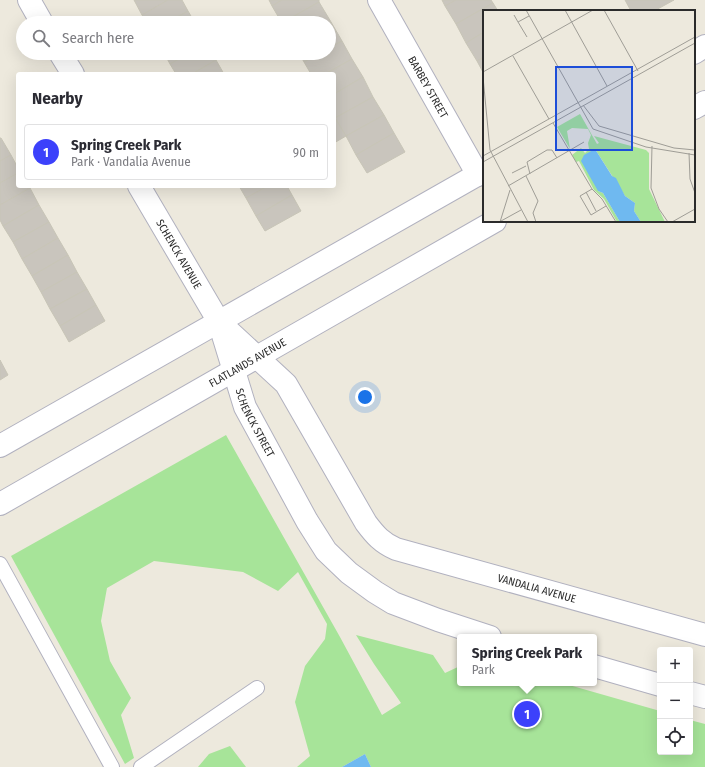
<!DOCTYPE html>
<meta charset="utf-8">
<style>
:root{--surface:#fff;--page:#f2f2f3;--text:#2b2b33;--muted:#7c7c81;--line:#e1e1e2;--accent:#3c41fb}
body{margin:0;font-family:"Fira Sans Condensed",sans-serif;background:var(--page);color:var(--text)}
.controls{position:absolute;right:12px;bottom:12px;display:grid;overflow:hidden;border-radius:4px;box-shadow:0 4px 16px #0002}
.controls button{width:36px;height:36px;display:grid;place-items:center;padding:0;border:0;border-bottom:1px solid var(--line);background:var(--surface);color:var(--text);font:20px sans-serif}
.you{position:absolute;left:365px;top:397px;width:14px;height:14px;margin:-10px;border:3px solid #fff;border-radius:50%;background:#1a73e8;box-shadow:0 0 0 6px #1a73e833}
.badge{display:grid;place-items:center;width:26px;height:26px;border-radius:50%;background:var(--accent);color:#fff;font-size:13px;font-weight:700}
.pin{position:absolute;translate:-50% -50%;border:2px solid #fff;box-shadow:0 1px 4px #0006}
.popup{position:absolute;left:457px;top:634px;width:140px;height:52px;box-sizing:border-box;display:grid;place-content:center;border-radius:4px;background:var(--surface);filter:drop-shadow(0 1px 3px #0005);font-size:13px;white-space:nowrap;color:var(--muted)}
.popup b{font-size:15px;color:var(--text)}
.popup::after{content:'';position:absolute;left:50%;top:100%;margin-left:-8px;border:8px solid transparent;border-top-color:var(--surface)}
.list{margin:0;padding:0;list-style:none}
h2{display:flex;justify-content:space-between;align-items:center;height:52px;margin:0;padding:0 16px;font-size:17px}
h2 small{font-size:13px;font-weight:400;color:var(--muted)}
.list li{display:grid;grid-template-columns:26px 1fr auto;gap:12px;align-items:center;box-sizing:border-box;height:56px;margin:0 8px 8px;padding:0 8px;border:1px solid var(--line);border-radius:4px}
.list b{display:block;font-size:15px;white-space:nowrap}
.list p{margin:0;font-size:13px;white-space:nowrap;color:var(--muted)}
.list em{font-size:13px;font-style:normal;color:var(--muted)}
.icon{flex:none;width:22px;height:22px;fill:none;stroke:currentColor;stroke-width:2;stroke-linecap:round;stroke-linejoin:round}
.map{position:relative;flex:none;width:705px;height:767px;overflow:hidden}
.search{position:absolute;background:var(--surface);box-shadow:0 4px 16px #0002;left:16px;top:16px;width:320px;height:44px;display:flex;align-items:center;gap:10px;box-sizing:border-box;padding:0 14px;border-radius:22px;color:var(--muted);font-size:15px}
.panel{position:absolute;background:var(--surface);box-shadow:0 4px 16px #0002;left:16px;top:72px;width:320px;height:116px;border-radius:4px}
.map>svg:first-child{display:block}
</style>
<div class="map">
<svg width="705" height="767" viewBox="0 0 705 767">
<rect width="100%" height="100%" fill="#ede9dd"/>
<!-- green -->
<g fill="#a7e499">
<polygon points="226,435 340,637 382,715 401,703 374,664 356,635 433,655 445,673 460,666 460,683 562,683 660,711 660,752 690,752 690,720 705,724 705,767 371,767 365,754 342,767 297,767 310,756 295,702 305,666 325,639 327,624 298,572 278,591 243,572 154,561 107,588 101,621 110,661 131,698 121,715 134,758 125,764 11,556"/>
<polygon points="230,746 246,767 198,767 209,754"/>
</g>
<!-- water -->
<polygon fill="#6fb9f0" points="365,754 371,767 342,767"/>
<!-- building -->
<g fill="#c9c5bd" stroke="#c8c5b7">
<polygon points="134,0 168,0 142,15"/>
<polygon points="168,0 182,0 188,11 167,23 147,23 142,15"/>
<polygon points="269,0 282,0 272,6"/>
<polygon points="282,0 319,0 319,2 282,23 272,6"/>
<polygon points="442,0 456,0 445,6"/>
<polygon points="456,0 491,0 493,3 456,24 445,6"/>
<polygon points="625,0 674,0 654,11 631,11"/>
<polygon points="319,2 331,22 329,24 282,23"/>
<polygon points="493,3 498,11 484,11 484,32 466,43 456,24"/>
<polygon points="188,11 195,23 167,23"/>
<polygon points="331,22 342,41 329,48 329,24"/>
<polygon points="484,32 484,57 477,61 466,43"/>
<polygon points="342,41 352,59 325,74 311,74 304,62 320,53 329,53 329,48"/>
<polygon points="164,53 190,53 170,64"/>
<polygon points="190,53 212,53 216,60 192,74 176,74 170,64"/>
<polygon points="299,53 320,53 304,62"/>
<polygon points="484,57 484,74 477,61"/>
<polygon points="352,59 363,77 334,94 334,74 325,74"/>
<polygon points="216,60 224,74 192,74"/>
<polygon points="363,77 373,97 335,118 334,115 334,94"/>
<polygon points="373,97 384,115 346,136 335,118"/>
<polygon points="384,115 394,133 356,155 346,136"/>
<polygon points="335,118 346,136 334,143 334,119"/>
<polygon points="394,133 405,152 367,173 356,155"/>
<polygon points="0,138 1,138 11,155 0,161"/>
<polygon points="11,155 18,168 18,173 0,183 0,161"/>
<polygon points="18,173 18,186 29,186 30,188 0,205 0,183"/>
<polygon points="239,186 268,186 246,198"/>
<polygon points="268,186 287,186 292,195 256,216 246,198"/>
<polygon points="30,188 39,205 3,226 0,220 0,205"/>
<polygon points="292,195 301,211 265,231 256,216"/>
<polygon points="39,205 49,222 13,242 3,226"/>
<polygon points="49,222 58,238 22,259 13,242"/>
<polygon points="58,238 68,255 32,276 22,259"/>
<polygon points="68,255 77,272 41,292 32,276"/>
<polygon points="77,272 87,289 50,309 41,292"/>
<polygon points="87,289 96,305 60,326 50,309"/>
<polygon points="96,305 105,321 69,342 60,326"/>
<polygon points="0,360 8,375 0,380"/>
</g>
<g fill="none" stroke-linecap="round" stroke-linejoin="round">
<!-- lane casing -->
<g stroke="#b1b1bf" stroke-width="16">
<g id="lane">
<polyline points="0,564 112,767"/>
<polyline points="141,767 257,688"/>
</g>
</g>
<!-- street casing -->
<g stroke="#b1b1bf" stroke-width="24">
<g id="street">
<polyline points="29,0 42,23"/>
<path id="s1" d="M379,0L478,175"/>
<polyline points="60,53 73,74"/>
<path id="s2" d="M139,186L219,322L245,407L307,521L326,551L349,573L375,592L393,603L438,620L490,637"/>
<path id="s3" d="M219,322L286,384L366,523C375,535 382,543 396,549L705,635"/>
<polyline points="594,666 660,685"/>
<polyline points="690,693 705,697"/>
</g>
</g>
<!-- secondary casing -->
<g stroke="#b1b1bf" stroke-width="24">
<g id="secondary">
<polyline points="694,53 705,46"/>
<polyline points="694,108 705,102"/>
<polyline points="0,446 484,171"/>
<path id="s4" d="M0,504L495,221"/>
</g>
</g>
<!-- lane -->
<use href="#lane" stroke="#fff" stroke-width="14"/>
<!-- street -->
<use href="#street" stroke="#fff" stroke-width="22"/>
<!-- secondary -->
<use href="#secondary" stroke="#fff" stroke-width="22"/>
</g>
<g text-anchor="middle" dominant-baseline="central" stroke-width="3" stroke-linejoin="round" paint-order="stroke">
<!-- street labels -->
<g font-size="11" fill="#2b2b2b" stroke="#fff">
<text stroke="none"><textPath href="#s1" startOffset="100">BARBEY STREET</textPath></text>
<text stroke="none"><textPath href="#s2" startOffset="79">SCHENCK AVENUE</textPath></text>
<text stroke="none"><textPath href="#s4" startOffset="285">FLATLANDS AVENUE</textPath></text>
<text stroke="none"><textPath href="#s2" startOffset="265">SCHENCK STREET</textPath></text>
<text stroke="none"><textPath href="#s3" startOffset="438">VANDALIA AVENUE</textPath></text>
</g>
</g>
<!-- overview -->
<g transform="translate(483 10)">
<rect width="212" height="212" fill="#ede9dd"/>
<path d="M97,104L114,134L116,133L111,126L163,140L166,143V179L182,212H158L151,201L152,193L142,186L112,139L115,181L120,183L137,212H134L121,189L111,180L96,151L93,152L89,145L98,138L102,143L106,139L105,133L108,125L105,119L89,118L84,121L87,139L74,117Z" fill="#a7e499"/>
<path d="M112,139L129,166L133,168L142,186L152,193L151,201L158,212H137L120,183L115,181L98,151L101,145Z" fill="#6fb9f0"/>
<path fill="none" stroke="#9f9d96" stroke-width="1" d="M43,0L110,119L163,137L212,145M82,0L124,76M121,0L155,61M31,5L35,12L46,6M35,12L44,27M30,46L66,109M0,62L110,0M0,67L7,140L45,212M100,95L116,116L191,138L212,140M70,113L109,179L119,189L133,212M169,136L168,178L176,199L185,212M206,143L207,169L212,183M0,146L212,27M0,152L212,33M29,163L43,156M47,164L44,152L64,140H69L74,148M43,166L55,191L50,203L53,212M25,176L101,132M109,179L97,186L108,205L123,196M103,182L113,201M18,211L38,200M17,212L27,180M189,212L212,199"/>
<path fill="#1d4ed8" fill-opacity="0.15" stroke="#1d4ed8" stroke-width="2" d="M73,57H149V140H73Z"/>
<rect width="212" height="212" fill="none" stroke="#2b2b2b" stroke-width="2"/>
</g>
</svg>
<div class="controls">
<button>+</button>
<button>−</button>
<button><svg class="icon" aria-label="locate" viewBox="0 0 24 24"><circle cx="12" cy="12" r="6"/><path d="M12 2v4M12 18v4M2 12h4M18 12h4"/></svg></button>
</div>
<div class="you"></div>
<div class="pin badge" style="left:527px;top:714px">1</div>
<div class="popup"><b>Spring Creek Park</b>Park</div>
<div class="search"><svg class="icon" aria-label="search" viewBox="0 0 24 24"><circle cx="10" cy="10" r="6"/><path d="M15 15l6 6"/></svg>Search here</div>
<section class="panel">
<h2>Nearby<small></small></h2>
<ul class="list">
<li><span class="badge">1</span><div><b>Spring Creek Park</b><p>Park · Vandalia Avenue</p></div><em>90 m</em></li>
</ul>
</section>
</div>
